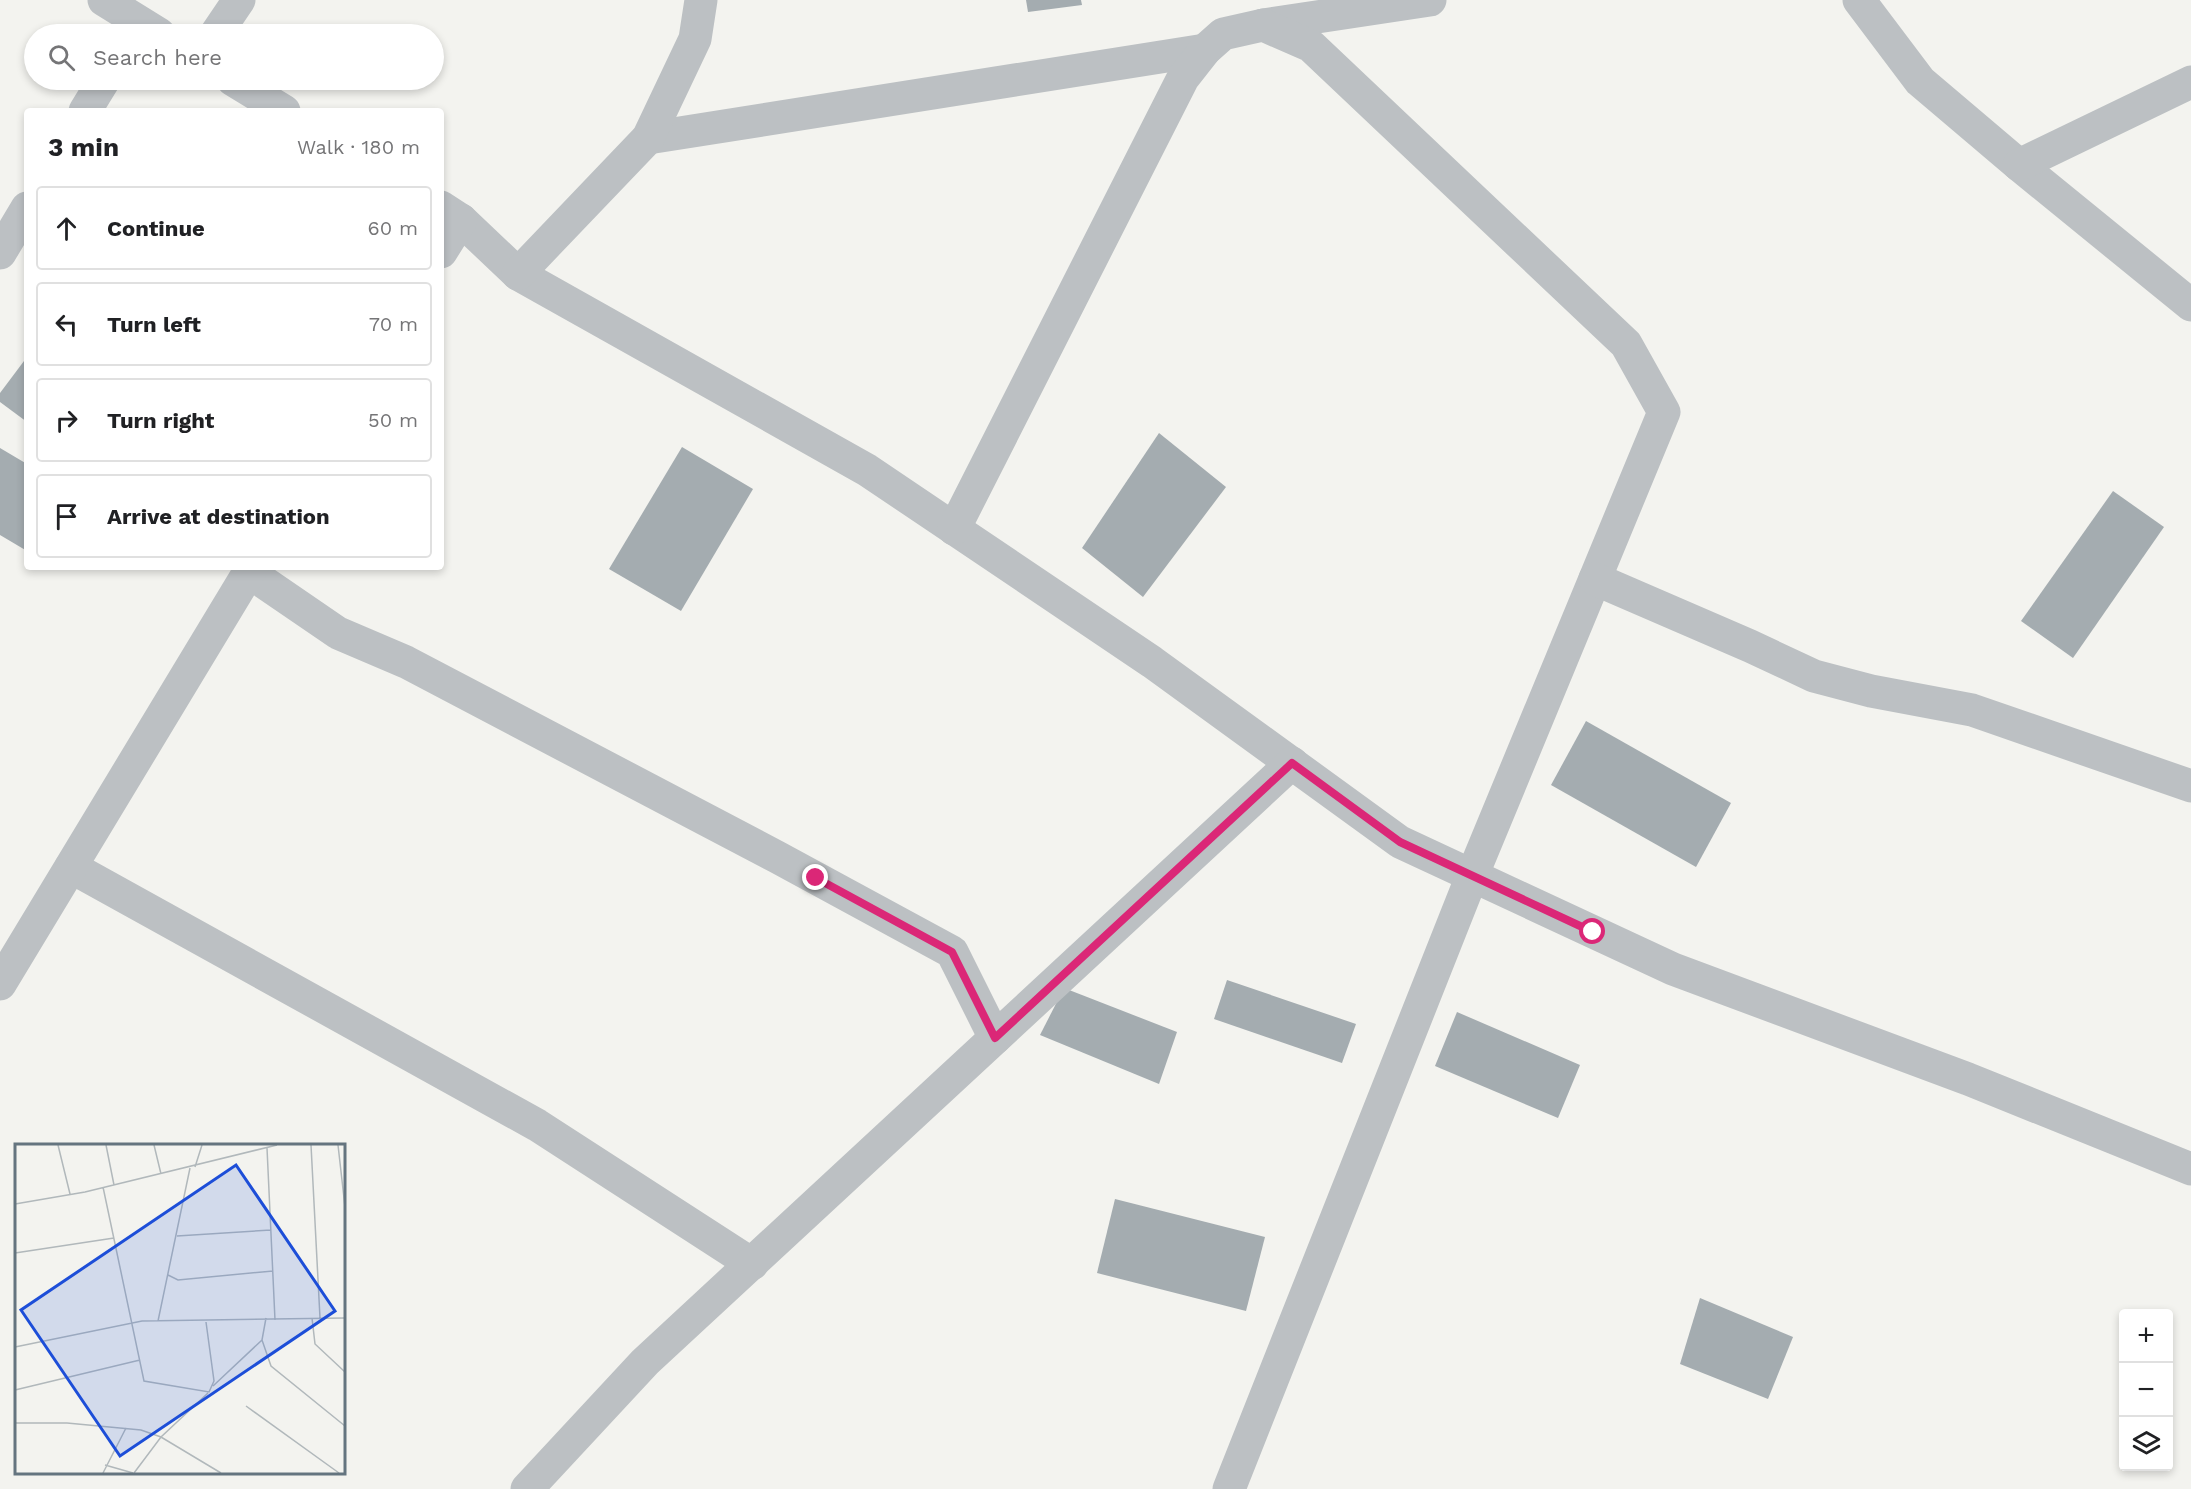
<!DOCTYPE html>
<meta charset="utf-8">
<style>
:root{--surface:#fff;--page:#f6f6f6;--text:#202124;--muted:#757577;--line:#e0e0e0}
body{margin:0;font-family:"Work Sans",sans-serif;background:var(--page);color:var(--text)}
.controls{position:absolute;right:18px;bottom:18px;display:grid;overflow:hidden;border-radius:6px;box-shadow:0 3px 9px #0003}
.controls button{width:54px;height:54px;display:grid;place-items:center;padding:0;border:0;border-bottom:2px solid var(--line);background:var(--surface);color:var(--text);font:30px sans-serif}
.stop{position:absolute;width:18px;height:18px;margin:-14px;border:4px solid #db2777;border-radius:50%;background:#fff}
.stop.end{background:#db2777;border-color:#fff;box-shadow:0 2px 6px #0008}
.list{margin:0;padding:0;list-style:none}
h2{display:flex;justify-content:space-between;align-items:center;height:78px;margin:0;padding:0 24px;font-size:26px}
h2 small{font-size:20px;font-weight:400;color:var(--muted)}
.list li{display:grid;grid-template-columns:39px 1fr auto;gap:18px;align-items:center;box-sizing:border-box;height:84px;margin:0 12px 12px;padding:0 12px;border:2px solid var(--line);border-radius:6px}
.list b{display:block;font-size:22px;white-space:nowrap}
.list em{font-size:20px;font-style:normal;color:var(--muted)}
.icon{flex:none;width:33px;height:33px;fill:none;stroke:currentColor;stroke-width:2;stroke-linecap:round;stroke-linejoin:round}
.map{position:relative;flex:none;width:2191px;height:1489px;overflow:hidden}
.search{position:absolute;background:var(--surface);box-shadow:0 3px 9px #0003;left:24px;top:24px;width:420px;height:66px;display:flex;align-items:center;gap:15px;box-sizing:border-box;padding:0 21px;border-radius:33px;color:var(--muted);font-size:22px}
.panel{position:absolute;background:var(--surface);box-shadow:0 3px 9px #0003;left:24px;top:108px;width:420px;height:462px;border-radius:6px}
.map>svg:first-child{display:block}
</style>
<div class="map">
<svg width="2191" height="1489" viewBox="0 0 2191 1489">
<rect width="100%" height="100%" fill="#f3f3ef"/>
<!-- building -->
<g fill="#a4acb0">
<polygon points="1026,0 1081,0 1082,5 1028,12"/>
<polygon points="27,357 27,422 0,402 0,393"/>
<polygon points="1159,433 1226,487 1143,597 1082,548"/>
<polygon points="682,447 753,489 681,611 609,569"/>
<polygon points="0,448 27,464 27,551 0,535"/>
<polygon points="2113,491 2164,527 2073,658 2021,621"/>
<polygon points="1586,721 1731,803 1696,867 1551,785"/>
<polygon points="1227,980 1356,1024 1342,1063 1214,1019"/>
<polygon points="1064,988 1177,1032 1159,1084 1040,1035"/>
<polygon points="1457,1012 1580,1065 1558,1118 1435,1066"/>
<polygon points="1115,1199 1265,1237 1246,1311 1097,1273"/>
<polygon points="1700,1298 1793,1337 1768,1399 1680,1364"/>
</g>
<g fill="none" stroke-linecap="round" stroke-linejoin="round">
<!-- minor -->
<g stroke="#bcc0c3" stroke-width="33">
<polyline points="104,0 159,34"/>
<polyline points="1859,0 1920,81 2019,165 2191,305"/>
<polyline points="1263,25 1430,0"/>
<polyline points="216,34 239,0"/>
<polyline points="233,80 284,111"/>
<polyline points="85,111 104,80"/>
<polyline points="648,138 1205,50"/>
<polyline points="2019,165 2191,82"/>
<polyline points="441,207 461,220 518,274 867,470 1152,662 1400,842 1673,969 1968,1079 2191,1169"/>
<polyline points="441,252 461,220"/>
<polyline points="0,253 27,208"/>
<polyline points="518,274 648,138 695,39 701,0"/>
<polyline points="954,529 1183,78 1205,50 1223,34 1263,25 1311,46 1626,344 1664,412 1472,876 1229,1489"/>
<polyline points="249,572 338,633 406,662 777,857 952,952 995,1038"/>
<polyline points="1595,579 1750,646 1814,676 1871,691 1972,710 2191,786"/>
<polyline points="71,867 537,1125 752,1264"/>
<polyline points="0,984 252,567"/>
<polyline points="527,1489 645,1362 1292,763"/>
</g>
</g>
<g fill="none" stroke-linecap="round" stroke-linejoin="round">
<!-- route -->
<polyline stroke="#db2777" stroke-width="8" points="816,878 952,952 995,1038 1292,763 1400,842 1593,932"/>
</g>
<!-- overview -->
<g transform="translate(15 1144)">
<rect width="330" height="330" fill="#f3f3ef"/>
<path fill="none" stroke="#b1b8bb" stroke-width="1.5" d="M43,1L55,50M91,1L99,41M139,1L146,30M296,1L305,174M323,1L330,63M252,4L260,176M180,23L187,1M88,43L129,237L194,248L199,237L191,178M0,60L70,48L262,1M162,92L256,86M0,109L99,94M153,131L163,136L258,127M251,174L247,196L256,222L330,282M297,174L300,200L330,228M143,177L175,24M0,203L127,177L330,174M198,242L247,196M0,246L125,216M231,262L324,329M0,279H52L126,286L146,293L206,329M90,321L118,329M88,329L111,284M119,329L146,293L193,249"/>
<path fill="#1d4ed8" fill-opacity="0.15" stroke="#1d4ed8" stroke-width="3" d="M221,21L320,167L105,312L6,166Z"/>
<rect width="330" height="330" fill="none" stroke="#64747f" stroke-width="3"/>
</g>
</svg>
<div class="controls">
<button>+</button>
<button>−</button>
<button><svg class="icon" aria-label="layers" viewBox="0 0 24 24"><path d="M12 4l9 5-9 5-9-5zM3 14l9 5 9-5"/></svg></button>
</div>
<div class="stop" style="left:1593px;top:932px"></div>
<div class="stop end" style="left:816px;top:878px"></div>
<div class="search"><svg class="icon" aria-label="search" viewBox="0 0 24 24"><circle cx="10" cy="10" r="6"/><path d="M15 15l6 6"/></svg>Search here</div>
<section class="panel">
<h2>3 min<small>Walk · 180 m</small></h2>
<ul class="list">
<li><svg class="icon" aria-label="ahead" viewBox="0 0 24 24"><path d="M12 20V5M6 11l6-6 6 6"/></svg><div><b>Continue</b></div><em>60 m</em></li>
<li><svg class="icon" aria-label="left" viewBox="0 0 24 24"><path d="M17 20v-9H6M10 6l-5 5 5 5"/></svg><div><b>Turn left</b></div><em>70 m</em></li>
<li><svg class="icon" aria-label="right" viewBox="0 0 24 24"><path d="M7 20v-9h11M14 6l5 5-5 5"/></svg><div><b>Turn right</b></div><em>50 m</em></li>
<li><svg class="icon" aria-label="arrive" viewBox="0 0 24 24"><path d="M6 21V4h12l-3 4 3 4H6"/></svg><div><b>Arrive at destination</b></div></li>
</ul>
</section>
</div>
